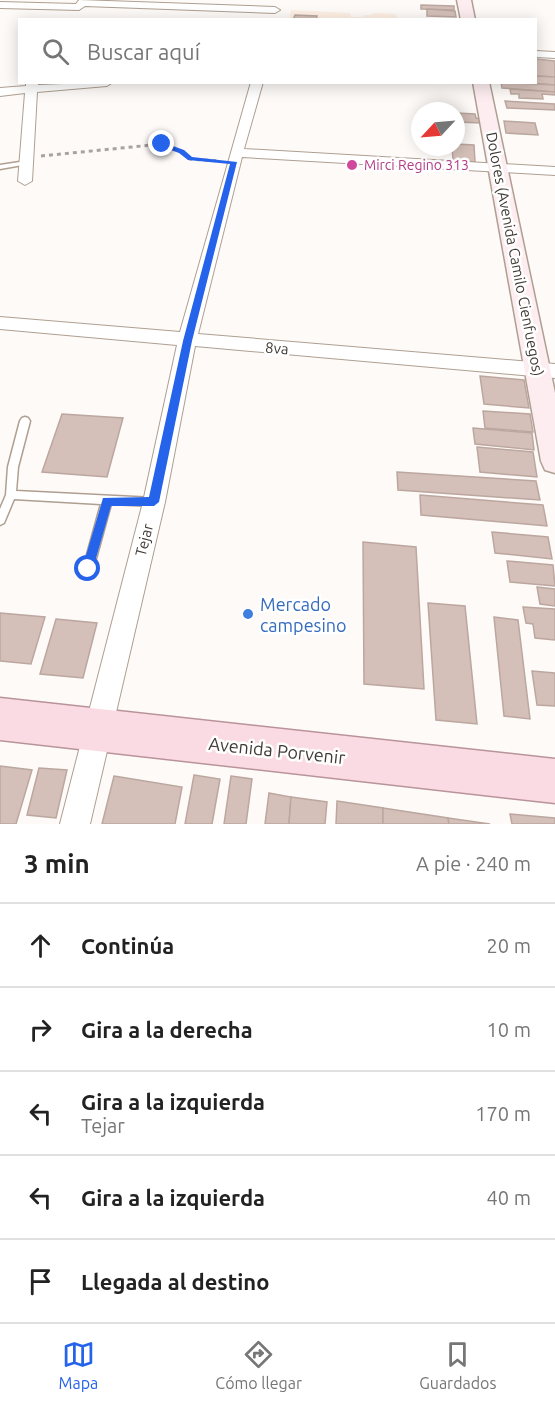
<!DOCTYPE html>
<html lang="es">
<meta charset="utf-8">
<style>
:root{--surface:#fff;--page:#f2f2f2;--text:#222;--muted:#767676;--line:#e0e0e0;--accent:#2563eb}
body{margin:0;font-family:Ubuntu,sans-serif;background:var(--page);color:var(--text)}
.compass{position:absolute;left:411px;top:102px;width:54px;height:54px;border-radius:50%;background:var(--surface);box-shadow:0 3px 15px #0003;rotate:244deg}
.stop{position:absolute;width:18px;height:18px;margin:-14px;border:4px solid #2563eb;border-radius:50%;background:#fff}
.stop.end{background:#2563eb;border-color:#fff;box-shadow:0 2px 6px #0008}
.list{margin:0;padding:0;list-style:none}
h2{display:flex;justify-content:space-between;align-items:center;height:78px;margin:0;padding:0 24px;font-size:26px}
h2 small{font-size:20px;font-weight:400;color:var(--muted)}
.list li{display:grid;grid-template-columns:39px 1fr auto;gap:18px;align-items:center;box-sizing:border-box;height:84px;padding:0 24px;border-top:2px solid var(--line)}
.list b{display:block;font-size:22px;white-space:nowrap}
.list p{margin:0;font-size:20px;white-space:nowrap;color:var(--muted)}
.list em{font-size:20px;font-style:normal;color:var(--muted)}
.icon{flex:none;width:33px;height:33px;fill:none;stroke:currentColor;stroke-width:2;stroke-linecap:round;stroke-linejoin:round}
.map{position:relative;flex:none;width:555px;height:824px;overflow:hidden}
.search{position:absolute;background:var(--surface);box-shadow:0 3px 15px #0003;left:18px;right:18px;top:18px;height:66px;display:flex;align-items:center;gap:15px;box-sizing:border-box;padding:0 21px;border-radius:0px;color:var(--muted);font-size:22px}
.sheet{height:498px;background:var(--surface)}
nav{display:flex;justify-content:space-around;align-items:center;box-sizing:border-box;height:84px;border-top:2px solid var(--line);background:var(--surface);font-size:16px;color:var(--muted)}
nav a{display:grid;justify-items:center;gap:3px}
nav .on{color:var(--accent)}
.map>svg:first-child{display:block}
</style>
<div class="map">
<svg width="555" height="824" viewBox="0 0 555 824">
<rect width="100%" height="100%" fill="#fefaf8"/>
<!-- built -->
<polygon fill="#fef0e4" points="291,10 350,13 351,17 363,17 364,15 372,15 373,13 396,14 397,19 289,20"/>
<!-- building -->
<g fill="#d4c0b8" stroke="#bba79f" stroke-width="1.5">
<polygon points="421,5 454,6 454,10 421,9"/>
<polygon points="427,9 455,11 456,17 427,16"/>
<polygon points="295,15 317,16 316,20 293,20"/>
<polygon points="536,59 555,61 555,77 536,76"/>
<polygon points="536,76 555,77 555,85 518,82 536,82"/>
<polygon points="501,82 555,85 555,92 502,88"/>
<polygon points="510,89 555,92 555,95 542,94 543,99 519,98 519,94 511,94"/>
<polygon points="505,101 555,104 555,110 507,108"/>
<polygon points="456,113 475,114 476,118 481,119 482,123 456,122"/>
<polygon points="504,121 535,123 538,135 506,133"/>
<polygon points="456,144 474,145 475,162 453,160 452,147 456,147"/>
<polygon points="480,376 524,380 529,408 484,404"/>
<polygon points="483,411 530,414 533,432 485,428"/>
<polygon points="62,414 123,418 107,477 42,472"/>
<polygon points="473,428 532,433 534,450 475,444"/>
<polygon points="477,447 533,452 537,477 480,472"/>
<polygon points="397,472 536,481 540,500 398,490"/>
<polygon points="420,495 543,505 547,526 421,515"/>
<polygon points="492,532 548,537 552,559 495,553"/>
<polygon points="363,542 416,547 424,689 364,684"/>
<polygon points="507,561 553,565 555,586 510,582"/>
<polygon points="537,587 555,589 555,606 540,604"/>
<polygon points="428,603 465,606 477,724 436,720"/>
<polygon points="523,607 555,609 555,640 535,638 533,624 526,623"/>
<polygon points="0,613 45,617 31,664 0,661"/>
<polygon points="494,617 518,620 530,719 504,716"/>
<polygon points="56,619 97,623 83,678 40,674"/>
<polygon points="532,671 555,673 555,706 537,705"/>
<polygon points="0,766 32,770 16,824 0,824"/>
<polygon points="39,768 67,770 56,818 27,815"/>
<polygon points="194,775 220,779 212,824 185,824"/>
<polygon points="114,776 182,787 175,824 102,824"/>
<polygon points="231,776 252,779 246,824 224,824"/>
<polygon points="269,793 291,797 289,824 265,824"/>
<polygon points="291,797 327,802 325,824 289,824"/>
<polygon points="337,801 383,808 383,824 336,824"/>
<polygon points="383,808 448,818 449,824 383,824"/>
<polygon points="510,814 555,818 555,824 512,824"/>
<polygon points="448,818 490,824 449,824"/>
</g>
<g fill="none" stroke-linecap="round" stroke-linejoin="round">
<!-- service casing -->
<g stroke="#ae9f91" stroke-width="3">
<g id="service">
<polygon points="26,161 28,162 28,164 0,169 0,165"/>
<polygon points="25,417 28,418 30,421 18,467 16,491 154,498 158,499 159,502 158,505 154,506 111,504 92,573 88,574 84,573 83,569 101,504 14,499 4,523 0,525 0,509 6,495 8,467 20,421 22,418"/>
</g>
</g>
<!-- minor casing -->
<g stroke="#ae9f91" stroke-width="2">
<g id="minor">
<polygon points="79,0 275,7 280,10 275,13 85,6 79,10 0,8 0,2 76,4"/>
<polygon points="536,51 555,52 555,58 536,57"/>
<polygon points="26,82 38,82 38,85 113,82 107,86 37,92 32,181 25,185 18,181 25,93 0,96 0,88 26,86"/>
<polygon points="251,82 263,82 244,149 555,167 555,175 242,157 198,334 555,364 555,378 195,346 165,502 90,824 60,824 143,502 177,345 0,329 0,317 180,332"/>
</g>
</g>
<!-- secondary casing -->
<g stroke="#ae9f91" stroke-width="3">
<g id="secondary">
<polygon points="457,0 471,0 475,20 461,20"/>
<polygon points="473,82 489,82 555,393 555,473 545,470 541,461"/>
</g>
</g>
<!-- primary casing -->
<g stroke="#b9939a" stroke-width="3">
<polygon id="primary" points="0,698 555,759 555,803 0,740"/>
</g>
<!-- path -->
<polyline stroke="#a8a39f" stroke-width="3" stroke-dasharray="4 4" stroke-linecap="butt" points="41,156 162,144 182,152 190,159 218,161"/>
<!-- service -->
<use href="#service" fill="#fff" fill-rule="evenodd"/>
<!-- minor -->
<use href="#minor" fill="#fff" fill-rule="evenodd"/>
<!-- secondary -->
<use href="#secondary" fill="#fdedf1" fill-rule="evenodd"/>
<!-- primary -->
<use href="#primary" fill="#fbdbe3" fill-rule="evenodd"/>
</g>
<!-- route -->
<polygon fill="#2563eb" points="162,142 184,150 192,157 237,162 192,341 159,502 154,506 111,506 93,569 88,575 82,569 103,498 149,497 183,341 230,164 188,160 179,153 160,146"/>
<!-- markers -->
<circle fill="#d1479c" stroke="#fff" stroke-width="2" cx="352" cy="165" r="6"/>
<circle fill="#3f7fe0" stroke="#fff" stroke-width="2" cx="248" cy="614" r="6"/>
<g text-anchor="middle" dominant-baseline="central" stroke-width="5" stroke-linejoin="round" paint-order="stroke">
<!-- far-hotel labels -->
<g font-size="14" fill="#b23c85" stroke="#fff" text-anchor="start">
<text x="364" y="165">Mirci Regino 313</text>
</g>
<!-- street labels -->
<g font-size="15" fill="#413b35" stroke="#fff">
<text transform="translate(515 254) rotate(79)">Dolores (Avenida Camilo Cienfuegos)</text>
<text transform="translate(277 348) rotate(5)">8va</text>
<text transform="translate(144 540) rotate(-76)">Tejar</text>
</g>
<!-- near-shop labels -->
<g font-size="18" fill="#366cbe" stroke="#fff" text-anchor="start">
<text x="260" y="604">Mercado<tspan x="260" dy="21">campesino</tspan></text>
</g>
<!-- near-street labels -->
<g font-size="18" fill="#413b35" stroke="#fff">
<text transform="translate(277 750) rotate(6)">Avenida Porvenir</text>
</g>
</g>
</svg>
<svg class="compass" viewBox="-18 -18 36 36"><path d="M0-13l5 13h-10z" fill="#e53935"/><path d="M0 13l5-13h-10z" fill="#767676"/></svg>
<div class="stop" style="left:88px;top:569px"></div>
<div class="stop end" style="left:162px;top:144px"></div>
<div class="search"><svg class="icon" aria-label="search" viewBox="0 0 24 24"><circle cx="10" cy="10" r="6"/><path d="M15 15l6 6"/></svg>Buscar aquí</div>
</div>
<section class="sheet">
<h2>3 min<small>A pie · 240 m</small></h2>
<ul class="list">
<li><svg class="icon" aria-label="ahead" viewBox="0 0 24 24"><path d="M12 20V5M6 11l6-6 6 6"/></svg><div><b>Continúa</b></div><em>20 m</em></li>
<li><svg class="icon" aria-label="right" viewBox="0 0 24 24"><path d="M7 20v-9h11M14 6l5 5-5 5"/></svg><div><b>Gira a la derecha</b></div><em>10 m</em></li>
<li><svg class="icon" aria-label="left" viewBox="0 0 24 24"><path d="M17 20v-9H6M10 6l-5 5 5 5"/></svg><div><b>Gira a la izquierda</b><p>Tejar</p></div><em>170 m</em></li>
<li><svg class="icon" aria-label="left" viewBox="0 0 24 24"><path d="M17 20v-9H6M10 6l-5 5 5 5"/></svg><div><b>Gira a la izquierda</b></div><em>40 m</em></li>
<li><svg class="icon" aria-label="arrive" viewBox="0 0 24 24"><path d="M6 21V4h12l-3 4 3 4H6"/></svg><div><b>Llegada al destino</b></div></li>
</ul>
</section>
<nav>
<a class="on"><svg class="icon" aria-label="map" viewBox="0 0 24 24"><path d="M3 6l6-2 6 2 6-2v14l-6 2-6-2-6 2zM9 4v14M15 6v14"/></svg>Mapa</a>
<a><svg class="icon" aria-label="directions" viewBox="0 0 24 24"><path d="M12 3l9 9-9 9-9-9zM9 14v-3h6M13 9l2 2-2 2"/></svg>Cómo llegar</a>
<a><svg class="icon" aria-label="saved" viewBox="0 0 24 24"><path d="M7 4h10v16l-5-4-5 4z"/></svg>Guardados</a>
</nav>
